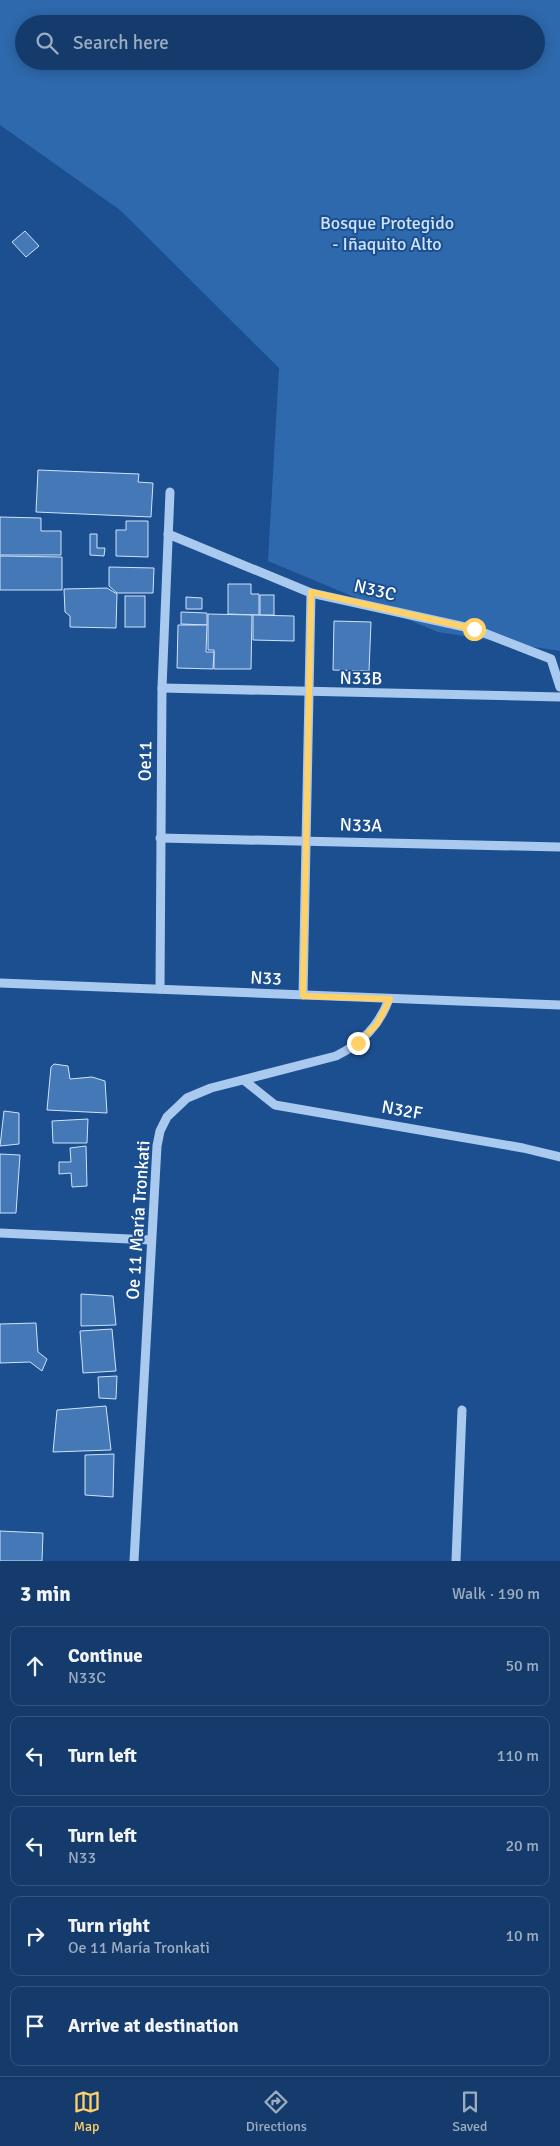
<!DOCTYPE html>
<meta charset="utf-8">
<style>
:root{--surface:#143b6b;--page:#214673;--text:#f1f3f6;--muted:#9dadc1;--line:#33557e;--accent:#ffd166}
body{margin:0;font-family:Signika,sans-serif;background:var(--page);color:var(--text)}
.stop{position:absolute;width:15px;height:15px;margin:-11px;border:4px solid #ffd166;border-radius:50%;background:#fff}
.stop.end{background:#ffd166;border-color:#fff;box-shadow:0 1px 5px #0008}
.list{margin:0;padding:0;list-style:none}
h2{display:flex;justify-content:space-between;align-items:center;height:65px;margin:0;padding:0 20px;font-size:21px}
h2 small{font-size:16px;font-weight:400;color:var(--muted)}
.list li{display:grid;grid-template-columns:32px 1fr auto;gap:15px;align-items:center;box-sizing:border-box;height:80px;margin:0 10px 10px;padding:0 10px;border:1px solid var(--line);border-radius:10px}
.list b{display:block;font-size:19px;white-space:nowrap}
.list p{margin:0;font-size:16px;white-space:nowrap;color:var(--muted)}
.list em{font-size:16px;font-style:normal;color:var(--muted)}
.icon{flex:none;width:28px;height:28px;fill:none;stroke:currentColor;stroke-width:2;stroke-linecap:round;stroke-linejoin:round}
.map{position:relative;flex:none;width:560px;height:1561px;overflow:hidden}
.search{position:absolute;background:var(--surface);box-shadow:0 2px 12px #0003;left:15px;right:15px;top:15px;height:55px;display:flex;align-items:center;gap:12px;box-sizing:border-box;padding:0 18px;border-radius:28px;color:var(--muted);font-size:19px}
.sheet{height:515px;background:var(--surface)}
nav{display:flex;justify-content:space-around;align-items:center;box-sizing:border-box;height:70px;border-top:1px solid var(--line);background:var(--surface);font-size:14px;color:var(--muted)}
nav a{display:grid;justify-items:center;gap:2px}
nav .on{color:var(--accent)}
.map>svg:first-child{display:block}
</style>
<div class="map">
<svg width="560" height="1561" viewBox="0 0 560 1561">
<rect width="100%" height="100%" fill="#1b4f8f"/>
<!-- green -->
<path fill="#2e69ad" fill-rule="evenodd" d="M0,0H560V651L438,632L268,561L279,368L120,210L0,125ZM24,24H536V61H24Z"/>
<!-- building -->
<g fill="#4478b7" stroke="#cfe3fa">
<polygon points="25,231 39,246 26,257 12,242"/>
<polygon points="38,470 139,474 138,482 153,483 151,517 36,512"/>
<polygon points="0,517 41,518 41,531 61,531 61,555 0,555"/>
<polygon points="126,521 148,521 148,557 116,556 116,530 126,530"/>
<polygon points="90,534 97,534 97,548 105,548 104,556 90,555"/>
<polygon points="0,556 62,557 62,590 0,590"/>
<polygon points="109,567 154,568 153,593 117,593 109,586"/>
<polygon points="228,584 251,584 251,594 259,594 259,615 228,614"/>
<polygon points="107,588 117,594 116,628 70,627 70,616 65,612 64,589"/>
<rect x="260" y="595" width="14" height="20"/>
<rect x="125" y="596" width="20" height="31"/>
<polygon points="186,597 202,598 202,609 186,609"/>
<polygon points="181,612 207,613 207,625 181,624"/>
<polygon points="208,614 252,615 251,669 214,669 214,650 208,650"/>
<polygon points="253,615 294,616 294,641 253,640"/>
<polygon points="334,621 371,622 369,671 333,670"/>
<polygon points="178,625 207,625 206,652 214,652 213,669 177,668"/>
<polygon points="54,1064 68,1066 70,1079 92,1077 105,1081 107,1113 47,1110 51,1067"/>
<polygon points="4,1111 19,1113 19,1144 0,1146"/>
<polygon points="88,1119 87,1143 53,1143 52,1121"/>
<polygon points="86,1146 87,1186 72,1187 71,1173 59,1174 59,1162 71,1162 70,1148"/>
<polygon points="0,1154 20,1155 16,1213 0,1213"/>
<polygon points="81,1294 113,1296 116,1325 81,1326"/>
<polygon points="36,1323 38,1352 47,1359 42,1371 30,1362 0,1363 0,1324"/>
<polygon points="112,1329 116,1371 83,1373 80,1331"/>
<polygon points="117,1376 116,1399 99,1398 98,1377"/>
<polygon points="106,1406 111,1450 53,1452 57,1410"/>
<polygon points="114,1454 113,1497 85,1495 85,1455"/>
<polygon points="0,1531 43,1533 42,1561 0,1561"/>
</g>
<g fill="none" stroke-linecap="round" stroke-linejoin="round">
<!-- minor -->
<g stroke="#a9c9ee" stroke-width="9">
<polyline points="168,534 311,593 474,629 551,659 560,687"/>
<polyline points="162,688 560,697"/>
<polyline points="160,838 560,847"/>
<polyline points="0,983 560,1005"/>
<polyline points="160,989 162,688 170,492"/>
<polyline points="303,995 311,593"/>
<polyline points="245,1081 275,1105 523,1148 560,1157"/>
<polyline points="0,1233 151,1240"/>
<path d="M134,1561L157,1146L160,1131L167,1117L187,1098L211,1088L336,1056C362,1043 379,1026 389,999"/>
<polyline points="456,1561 462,1410"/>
</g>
</g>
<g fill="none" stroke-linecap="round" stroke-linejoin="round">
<!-- route -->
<polyline stroke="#ffd166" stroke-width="6" points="358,1043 377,1024 390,999 303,996 311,592 474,629"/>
</g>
<g text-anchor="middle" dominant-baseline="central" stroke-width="4" stroke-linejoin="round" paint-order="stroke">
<!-- park labels -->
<g font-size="18" fill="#cfe3fa" stroke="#1b4f8f">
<text x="387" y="223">Bosque Protegido<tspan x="387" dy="21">- Iñaquito Alto</tspan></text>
</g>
<!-- street labels -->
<g font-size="18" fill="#fff" stroke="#1b4f8f">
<text transform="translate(375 590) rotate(13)">N33C</text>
<text transform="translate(361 678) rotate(1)">N33B</text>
<text transform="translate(145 761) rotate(-89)">Oe11</text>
<text transform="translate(361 825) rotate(2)">N33A</text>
<text transform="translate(266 978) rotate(3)">N33</text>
<text transform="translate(402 1110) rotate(10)">N32F</text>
<text transform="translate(138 1220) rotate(-86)">Oe 11 María Tronkati</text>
</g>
</g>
</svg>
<div class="stop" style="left:474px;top:629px"></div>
<div class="stop end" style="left:358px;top:1043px"></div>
<div class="search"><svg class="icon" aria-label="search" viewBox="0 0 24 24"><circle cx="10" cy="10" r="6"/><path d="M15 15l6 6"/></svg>Search here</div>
</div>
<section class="sheet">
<h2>3 min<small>Walk · 190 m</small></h2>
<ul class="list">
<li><svg class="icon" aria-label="ahead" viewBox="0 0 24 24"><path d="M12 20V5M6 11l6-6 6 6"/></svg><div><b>Continue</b><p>N33C</p></div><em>50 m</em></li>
<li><svg class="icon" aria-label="left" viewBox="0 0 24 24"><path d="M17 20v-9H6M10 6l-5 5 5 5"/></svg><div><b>Turn left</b></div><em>110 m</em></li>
<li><svg class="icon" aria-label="left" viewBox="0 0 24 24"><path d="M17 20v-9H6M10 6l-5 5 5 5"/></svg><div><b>Turn left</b><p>N33</p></div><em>20 m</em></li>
<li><svg class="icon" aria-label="right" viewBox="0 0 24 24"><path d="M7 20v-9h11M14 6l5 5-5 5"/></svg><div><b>Turn right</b><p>Oe 11 María Tronkati</p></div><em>10 m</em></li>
<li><svg class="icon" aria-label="arrive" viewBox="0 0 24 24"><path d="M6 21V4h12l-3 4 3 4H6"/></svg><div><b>Arrive at destination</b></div></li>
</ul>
</section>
<nav>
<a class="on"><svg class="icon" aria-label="map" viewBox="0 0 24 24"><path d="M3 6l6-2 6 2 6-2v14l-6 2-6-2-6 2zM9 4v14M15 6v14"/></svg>Map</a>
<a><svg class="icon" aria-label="directions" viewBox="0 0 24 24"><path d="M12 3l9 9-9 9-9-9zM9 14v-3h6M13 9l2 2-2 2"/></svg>Directions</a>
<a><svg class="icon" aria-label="saved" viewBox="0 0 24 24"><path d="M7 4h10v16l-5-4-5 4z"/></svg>Saved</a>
</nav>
